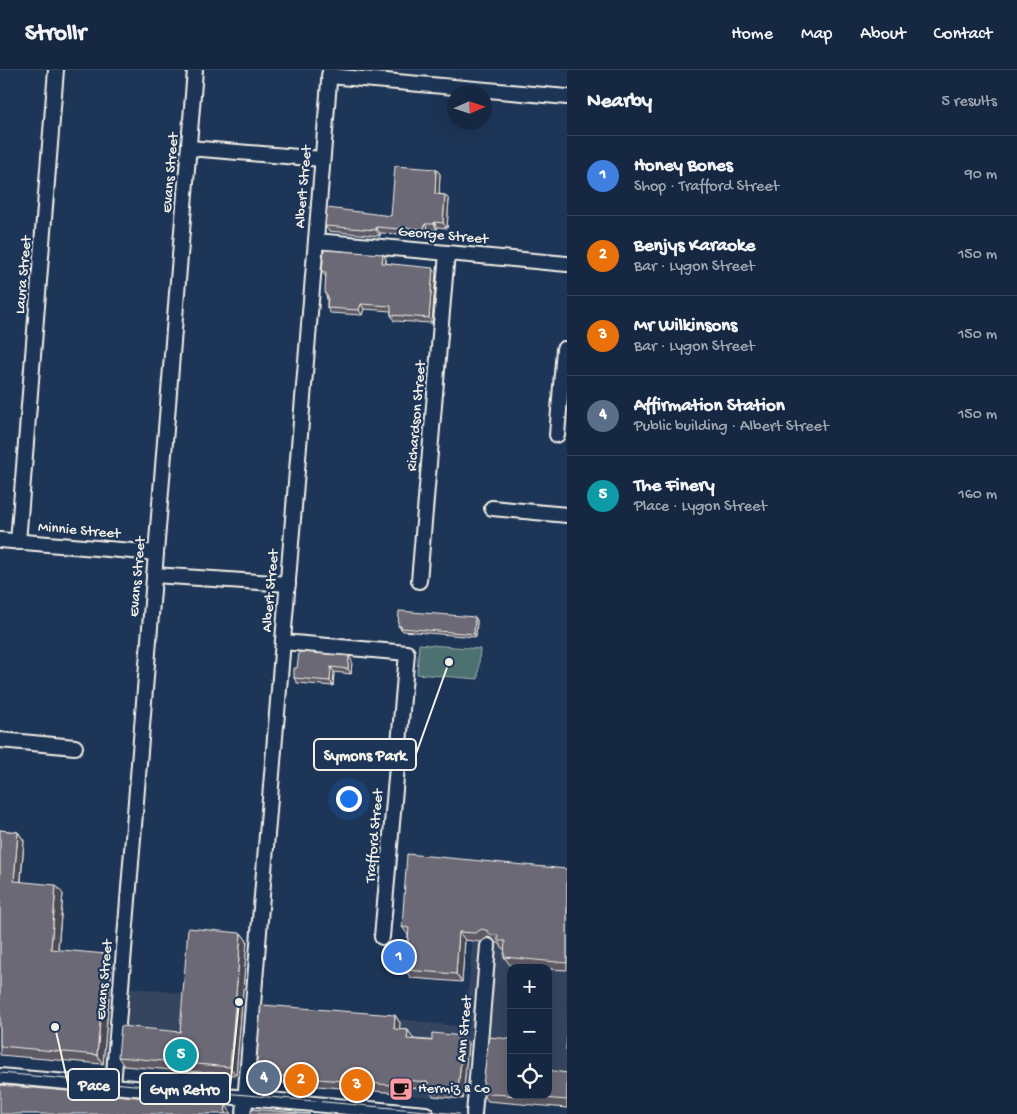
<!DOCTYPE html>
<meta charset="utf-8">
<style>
:root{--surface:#162841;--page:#1f3048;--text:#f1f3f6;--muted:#9ea6b1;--line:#35445a;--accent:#8bbbb9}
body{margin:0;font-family:"Gochi Hand",sans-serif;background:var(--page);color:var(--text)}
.controls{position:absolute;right:15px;bottom:15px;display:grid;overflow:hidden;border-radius:10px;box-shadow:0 5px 20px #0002}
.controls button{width:45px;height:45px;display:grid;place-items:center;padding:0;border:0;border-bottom:1px solid var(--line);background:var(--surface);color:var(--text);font:25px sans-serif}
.compass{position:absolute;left:447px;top:15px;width:45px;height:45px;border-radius:50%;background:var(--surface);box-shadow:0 5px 20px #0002;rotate:87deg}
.you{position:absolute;left:348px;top:728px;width:18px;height:18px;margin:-12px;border:4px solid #fff;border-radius:50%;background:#1a73e8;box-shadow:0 0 0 8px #1a73e833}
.badge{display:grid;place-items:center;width:32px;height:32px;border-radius:50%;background:var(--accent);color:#fff;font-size:16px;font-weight:700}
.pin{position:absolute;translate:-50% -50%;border:2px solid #fff;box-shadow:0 1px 5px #0006}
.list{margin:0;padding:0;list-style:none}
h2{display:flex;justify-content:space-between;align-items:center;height:65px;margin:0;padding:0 20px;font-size:21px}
h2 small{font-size:16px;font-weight:400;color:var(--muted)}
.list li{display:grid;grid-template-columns:32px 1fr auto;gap:15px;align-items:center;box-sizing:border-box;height:80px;padding:0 20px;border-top:1px solid var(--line)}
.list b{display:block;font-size:19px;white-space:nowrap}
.list p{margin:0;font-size:16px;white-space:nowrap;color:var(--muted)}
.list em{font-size:16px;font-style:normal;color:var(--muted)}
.icon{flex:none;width:28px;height:28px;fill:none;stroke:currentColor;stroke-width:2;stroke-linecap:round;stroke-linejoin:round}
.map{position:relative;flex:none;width:567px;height:1044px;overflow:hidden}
header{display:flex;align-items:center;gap:30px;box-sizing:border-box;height:70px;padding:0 25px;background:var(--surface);border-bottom:1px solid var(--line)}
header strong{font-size:24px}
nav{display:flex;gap:28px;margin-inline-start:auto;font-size:18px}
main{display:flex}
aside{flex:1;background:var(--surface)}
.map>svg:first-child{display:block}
</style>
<header>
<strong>Strollr</strong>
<nav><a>Home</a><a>Map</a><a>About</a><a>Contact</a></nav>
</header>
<main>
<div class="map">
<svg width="567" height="1044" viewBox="0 0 567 1044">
<rect width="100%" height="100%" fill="#1d3557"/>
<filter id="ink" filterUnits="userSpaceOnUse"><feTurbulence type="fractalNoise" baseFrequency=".02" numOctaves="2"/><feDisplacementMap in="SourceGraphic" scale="10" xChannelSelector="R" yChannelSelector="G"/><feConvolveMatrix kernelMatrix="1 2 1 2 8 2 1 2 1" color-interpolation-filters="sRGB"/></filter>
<g filter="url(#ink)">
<!-- built -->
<path fill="#354560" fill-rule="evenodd" d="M479,799L567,806V1039L307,1016L0,985V902L465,957ZM511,898H548V1025H511Z"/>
<!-- green -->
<polygon fill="#4d7071" stroke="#a0b0ac" points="419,574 480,579 478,609 417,604"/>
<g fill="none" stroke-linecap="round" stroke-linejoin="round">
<!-- minor casing -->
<g stroke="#f4f1e8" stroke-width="18">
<g id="minor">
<polyline points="329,6 567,27"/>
<polyline points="189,78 322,89"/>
<polyline points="316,171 567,194"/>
<polyline points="557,365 564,279"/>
<polyline points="492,438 567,445"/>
<polyline points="0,470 156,483"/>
<polyline points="18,472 56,0"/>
<polyline points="154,505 288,514"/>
<polyline points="419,511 447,183"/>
<polyline points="283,572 407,583 382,867"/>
<polyline points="0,670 75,677"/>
<polyline points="0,1006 426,1044"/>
<polyline points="113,1016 195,0"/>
<polyline points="244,1044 330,0"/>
<polyline points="474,1044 488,876"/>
</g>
</g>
<!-- minor -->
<use href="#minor" stroke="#1d3557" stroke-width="14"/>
<!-- tram -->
<polyline stroke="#f4f1e8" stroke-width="1" points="0,1003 459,1044"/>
</g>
<!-- wall -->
<g fill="#5d5a65" stroke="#f4f1e8">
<polygon points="436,99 440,104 439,124 445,125 449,130 447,158 437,157 437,160 428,159 428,164 403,162 403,164 380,163 380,166 329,161 325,156 391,146"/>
<polygon points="386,189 386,193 436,203 432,253 394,251 391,245 391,241 364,239 362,245 330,243 327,238 327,229 326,226 326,207 322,202"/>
<polygon points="477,550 476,567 403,561 398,556"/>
<polygon points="352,591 351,604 334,602 333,616 297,613 294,608 297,598"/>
<polygon points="0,760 18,762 24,771 21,812 63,824 58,880 112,893 103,994 0,985"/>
<polygon points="567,799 567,900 548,899 548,898 537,898 510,895 504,887 505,879 503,879 499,873 496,873 493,869 488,867 481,872 465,870 462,912 411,908 405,900 408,865 402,857"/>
<polygon points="241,863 247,871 236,1005 124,996 118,987 180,962"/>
<polygon points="395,945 400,953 399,959 408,960 413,968 413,969 468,973 463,1029 433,1026 428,1019 409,1017 409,1024 261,1011 256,1004"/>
<polygon points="567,1003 567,1038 488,1031 482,1023 511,1025"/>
</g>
<!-- shaded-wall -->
<g fill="#4c4a53" stroke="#f4f1e8">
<polygon points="436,99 440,104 439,129 435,124"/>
<polygon points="445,125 449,130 447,158 443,153"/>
<polygon points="434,152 437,157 437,160 434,154"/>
<polygon points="425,154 428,159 428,164 424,159"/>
<polygon points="376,157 380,163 380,166 376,160"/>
<polygon points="383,184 386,189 385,198 382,193"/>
<polygon points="433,198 436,203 432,253 429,248"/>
<polygon points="361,234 364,239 362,245 359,240"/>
<polygon points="475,547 477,550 476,567 474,564"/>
<polygon points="349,586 352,591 351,604 348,599"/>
<polygon points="331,597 334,602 333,616 330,611"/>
<polygon points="18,762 24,771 20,820 14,811"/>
<polygon points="56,815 63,824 57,888 51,879"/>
<polygon points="459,862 465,870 462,912 456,904"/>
<polygon points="241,863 247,871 236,1005 230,997"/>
<polygon points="106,884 112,893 103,994 97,985"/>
<polygon points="395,945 400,953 399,966 394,959"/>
<polygon points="408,960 413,968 413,976 407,969"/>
<polygon points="463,966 468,973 463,1029 458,1021"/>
<polygon points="404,1010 409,1017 409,1024 404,1016"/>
<polygon points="226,1035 232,1044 225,1044"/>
</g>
<!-- building -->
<g fill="#6c6976" stroke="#f4f1e8">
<polygon points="395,96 436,99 435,124 445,125 443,153 434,152 434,154 425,154 424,159 400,157 400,159 376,157 376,160 325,156 327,138 391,146"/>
<polygon points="324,180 383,184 382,193 433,198 429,248 391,245 391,236 361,234 359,240 327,238 328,226 326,226 325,221 326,202 322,202"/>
<polygon points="399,541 475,547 474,564 401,558 401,556 398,556"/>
<polygon points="299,582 349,586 348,599 331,597 330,611 294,608 294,598 297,598"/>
<polygon points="0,760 18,762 14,811 56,815 51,879 106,884 97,985 0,976"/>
<polygon points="407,784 567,799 567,893 504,887 505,871 498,871 498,865 490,865 488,861 482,859 475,863 459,862 456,904 405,900 409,858 402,857"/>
<polygon points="188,858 241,863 230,997 118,987 121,956 180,962"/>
<polygon points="261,935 395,945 394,959 408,960 407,969 432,971 432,963 463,966 458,1021 428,1019 428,1012 404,1010 404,1016 256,1004"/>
<polygon points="567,966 567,981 566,980"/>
<polygon points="489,967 511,969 511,1025 548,1025 548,1000 567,1003 567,1030 482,1023"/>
<polygon points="0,1015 226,1035 225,1044 0,1044"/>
<polygon points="251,1039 310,1044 251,1044"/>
</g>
</g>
<!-- icons -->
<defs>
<g id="cafe-square" transform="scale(1.25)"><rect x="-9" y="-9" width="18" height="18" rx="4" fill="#ff9aa2" stroke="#1d3557"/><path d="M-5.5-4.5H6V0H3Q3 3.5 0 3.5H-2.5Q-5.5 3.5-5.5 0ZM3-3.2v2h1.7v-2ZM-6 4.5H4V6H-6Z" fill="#111"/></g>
</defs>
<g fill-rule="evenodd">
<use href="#cafe-square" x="401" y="1019"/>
</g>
<g text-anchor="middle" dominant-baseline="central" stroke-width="4.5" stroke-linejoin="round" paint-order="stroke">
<!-- street labels -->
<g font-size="15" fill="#f4f1e8" stroke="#1d3557">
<text transform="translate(171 103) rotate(-85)">Evans Street</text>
<text transform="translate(304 117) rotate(-85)">Albert Street</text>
<text transform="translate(443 166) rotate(5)">George Street</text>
<text transform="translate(24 205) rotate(-85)">Laura Street</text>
<text transform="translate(417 346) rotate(-85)">Richardson Street</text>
<text transform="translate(79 461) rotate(5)">Minnie Street</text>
<text transform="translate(138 507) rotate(-85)">Evans Street</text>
<text transform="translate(271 521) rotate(-85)">Albert Street</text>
<text transform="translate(375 766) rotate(-85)">Trafford Street</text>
<text transform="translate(105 910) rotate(-85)">Evans Street</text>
<text transform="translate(465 959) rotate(-85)">Ann Street</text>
</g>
<!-- poi labels -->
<g font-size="15" fill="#f4f1e8" stroke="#1d3557" text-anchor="start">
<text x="418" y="1019">Hermiz &amp; Co</text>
</g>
</g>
<!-- callouts -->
<path fill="none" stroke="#f4f1e8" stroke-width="2" d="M449 592L416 684M55 957L68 1014M239 932L230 1018"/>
<g fill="#f4f1e8" stroke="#1d3557" stroke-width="2">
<circle cx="449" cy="592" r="5"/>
<circle cx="55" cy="957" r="5"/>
<circle cx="239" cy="932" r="5"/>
</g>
<g fill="#1d3557" stroke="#f4f1e8" stroke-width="2">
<rect x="314" y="669" width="102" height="31" rx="5"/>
<rect x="68" y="999" width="51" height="31" rx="5"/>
<rect x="140" y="1003" width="90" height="31" rx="5"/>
</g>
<g font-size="16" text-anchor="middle" font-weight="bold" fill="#f4f1e8">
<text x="365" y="690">Symons Park</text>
<text x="94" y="1020">Pace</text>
<text x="185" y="1024">Gym Retro</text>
</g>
</svg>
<div class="controls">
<button>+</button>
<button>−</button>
<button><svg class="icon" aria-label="locate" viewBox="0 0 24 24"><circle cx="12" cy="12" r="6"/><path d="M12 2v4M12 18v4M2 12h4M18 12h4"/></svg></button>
</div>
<svg class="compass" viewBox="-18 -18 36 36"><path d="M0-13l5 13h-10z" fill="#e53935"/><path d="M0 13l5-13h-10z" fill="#9ea6b1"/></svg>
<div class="you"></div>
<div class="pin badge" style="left:399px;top:887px;background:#3f7fe0">1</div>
<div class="pin badge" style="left:301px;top:1010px;background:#e8710a">2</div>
<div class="pin badge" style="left:357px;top:1015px;background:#e8710a">3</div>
<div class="pin badge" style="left:264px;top:1008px;background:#5c6f8a">4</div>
<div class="pin badge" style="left:181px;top:985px;background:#0f9aa8">5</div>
</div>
<aside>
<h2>Nearby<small>5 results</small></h2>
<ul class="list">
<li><span class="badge" style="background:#3f7fe0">1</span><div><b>Honey Bones</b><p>Shop · Trafford Street</p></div><em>90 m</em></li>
<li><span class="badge" style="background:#e8710a">2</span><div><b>Benjys Karaoke</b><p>Bar · Lygon Street</p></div><em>150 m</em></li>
<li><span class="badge" style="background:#e8710a">3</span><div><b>Mr Wilkinsons</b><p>Bar · Lygon Street</p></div><em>150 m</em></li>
<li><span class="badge" style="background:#5c6f8a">4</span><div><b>Affirmation Station</b><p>Public building · Albert Street</p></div><em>150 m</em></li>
<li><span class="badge" style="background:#0f9aa8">5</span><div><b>The Finery</b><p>Place · Lygon Street</p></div><em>160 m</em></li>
</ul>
</aside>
</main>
